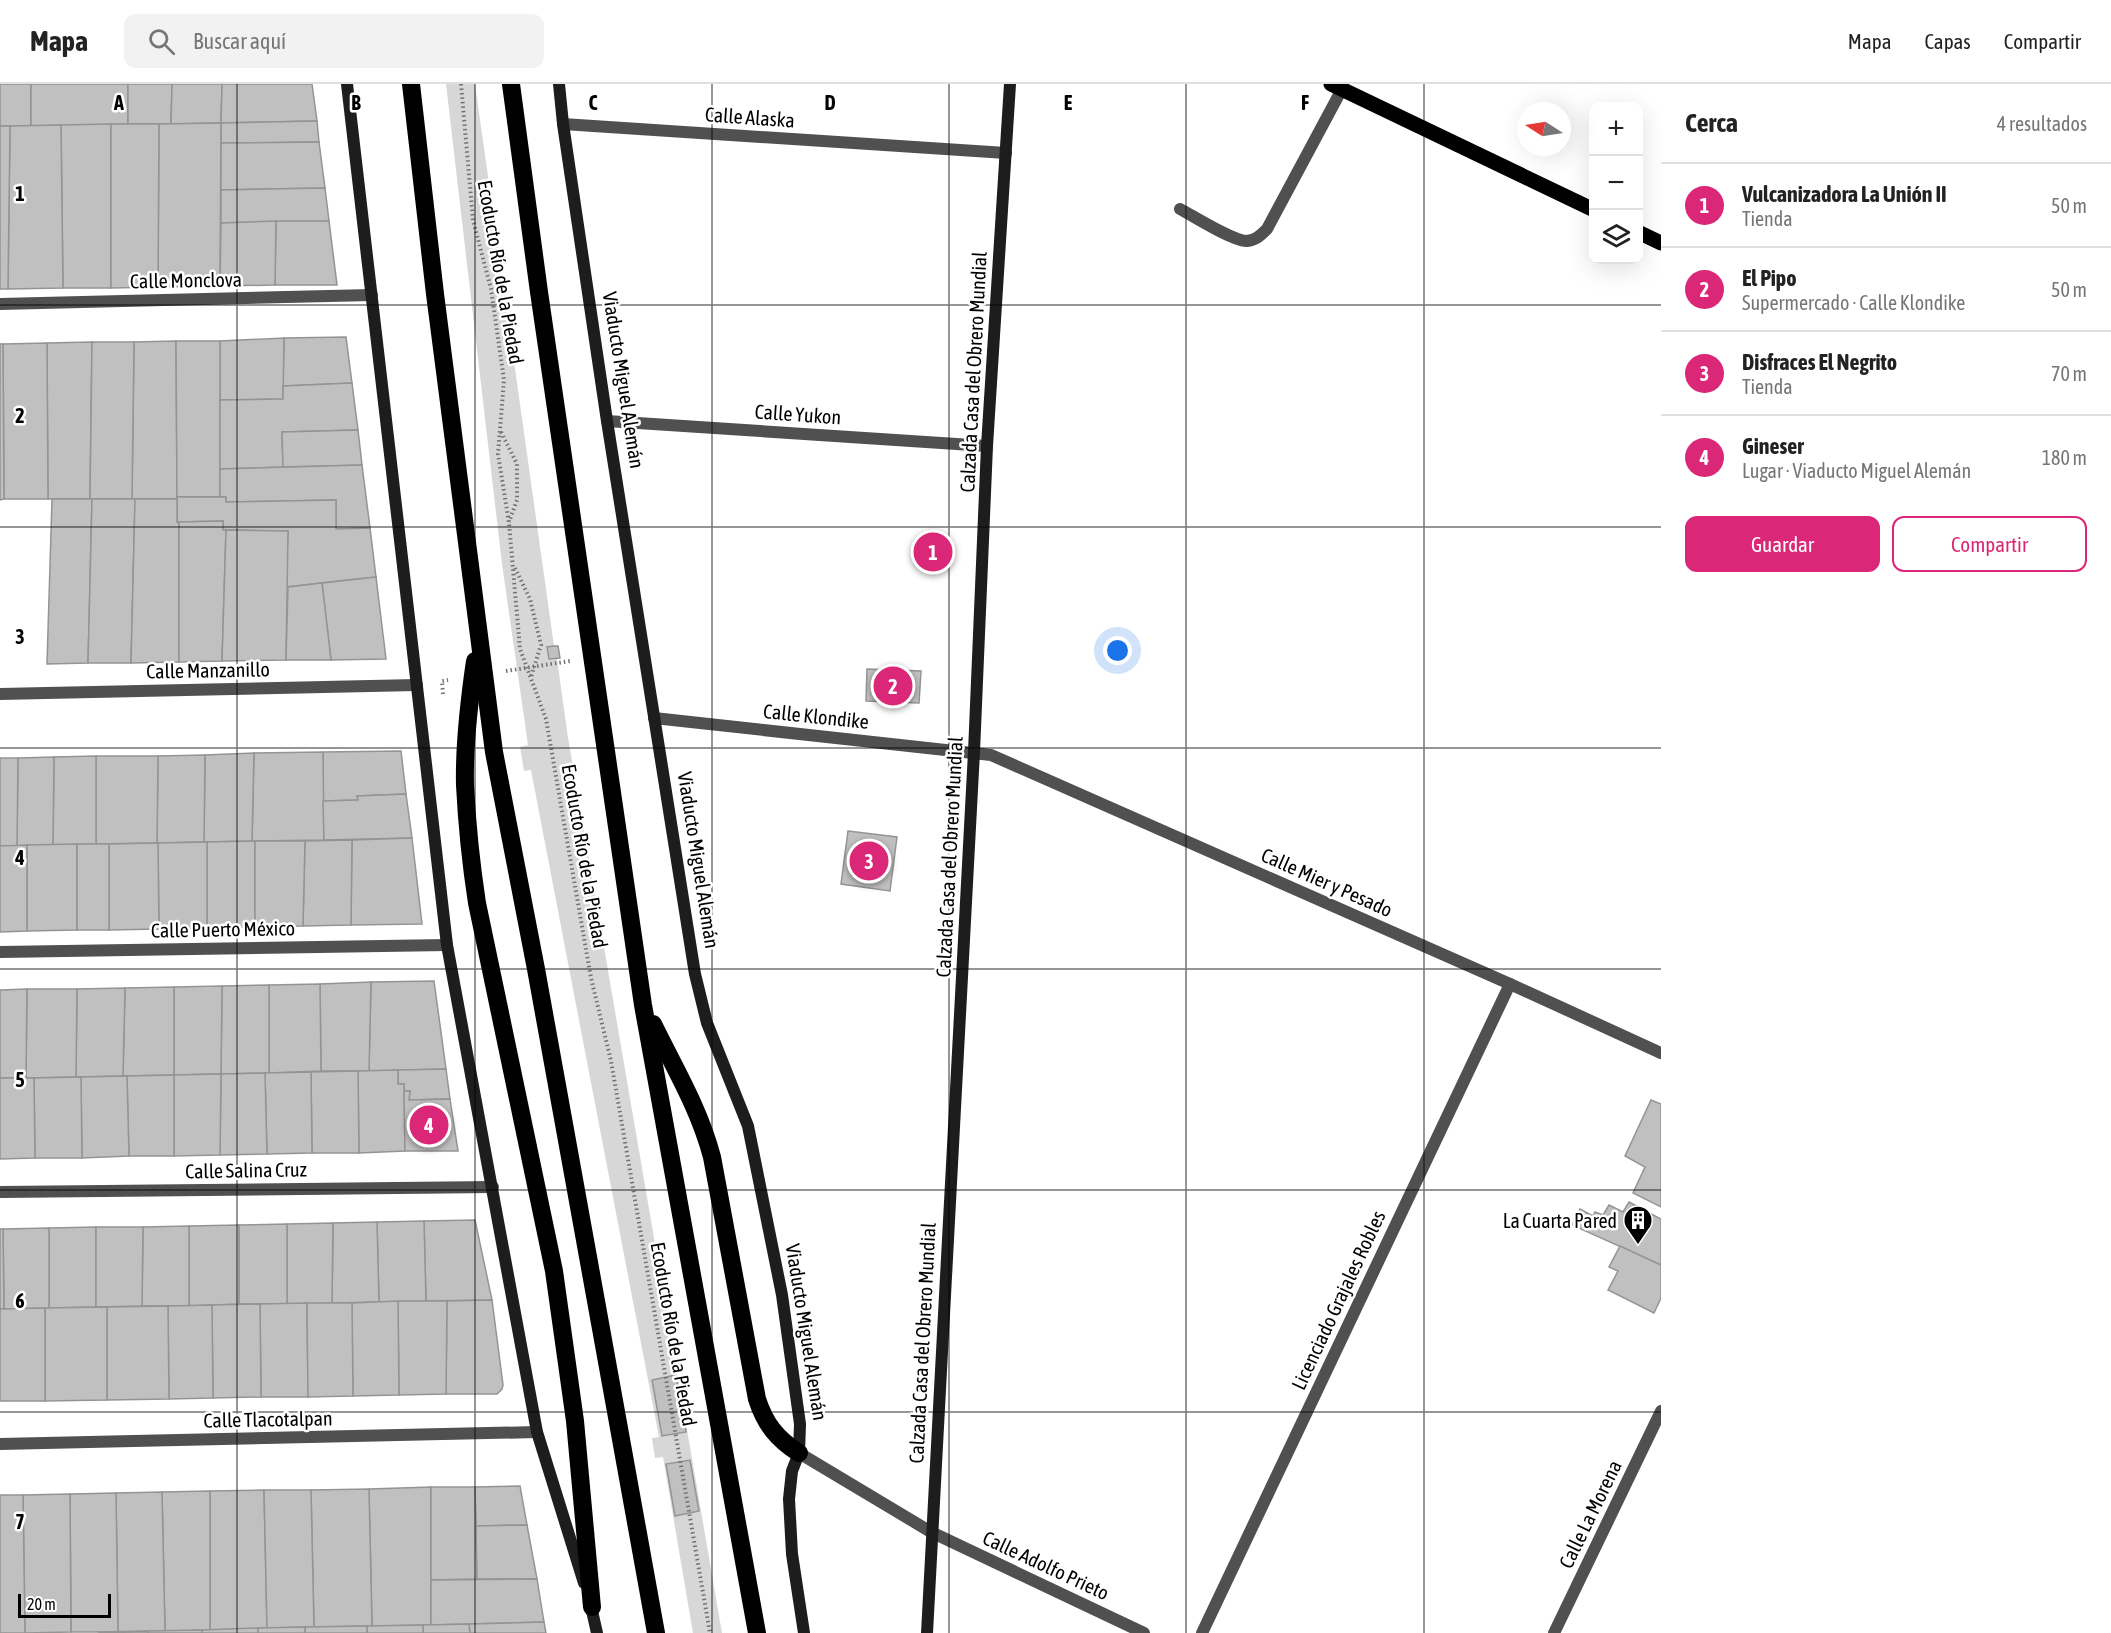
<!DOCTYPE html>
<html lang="es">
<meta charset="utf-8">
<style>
:root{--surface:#fff;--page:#f2f2f2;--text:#222;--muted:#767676;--line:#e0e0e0;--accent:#db2777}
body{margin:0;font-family:"Asap Condensed",sans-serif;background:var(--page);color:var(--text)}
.controls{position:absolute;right:18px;top:18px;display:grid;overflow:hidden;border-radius:12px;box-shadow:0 6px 24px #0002}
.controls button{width:54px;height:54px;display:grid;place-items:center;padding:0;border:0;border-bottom:2px solid var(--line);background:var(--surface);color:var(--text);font:30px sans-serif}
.compass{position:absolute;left:1517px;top:18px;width:54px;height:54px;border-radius:50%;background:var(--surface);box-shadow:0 6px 24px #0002;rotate:282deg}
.scale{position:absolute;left:18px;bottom:15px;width:93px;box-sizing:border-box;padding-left:6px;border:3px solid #000;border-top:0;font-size:16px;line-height:21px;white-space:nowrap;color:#000;-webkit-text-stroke:4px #fff;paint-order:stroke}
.you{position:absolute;left:1118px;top:567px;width:21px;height:21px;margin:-15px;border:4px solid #fff;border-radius:50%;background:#1a73e8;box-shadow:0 0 0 9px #1a73e833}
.badge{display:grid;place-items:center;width:39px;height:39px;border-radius:50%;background:var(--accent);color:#fff;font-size:20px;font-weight:700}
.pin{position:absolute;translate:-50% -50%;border:3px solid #fff;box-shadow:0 2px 6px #0006}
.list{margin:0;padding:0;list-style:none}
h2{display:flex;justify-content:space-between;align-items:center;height:78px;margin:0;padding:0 24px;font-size:26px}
h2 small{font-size:20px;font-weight:400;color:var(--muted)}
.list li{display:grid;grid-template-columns:39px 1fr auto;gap:18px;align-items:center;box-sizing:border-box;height:84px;padding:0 24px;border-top:2px solid var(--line)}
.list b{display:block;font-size:22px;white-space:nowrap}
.list p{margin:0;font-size:20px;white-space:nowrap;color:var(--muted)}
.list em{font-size:20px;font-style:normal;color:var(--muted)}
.actions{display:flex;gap:12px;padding:18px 24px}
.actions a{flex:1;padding:14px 0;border:2px solid var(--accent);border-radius:12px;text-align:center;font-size:21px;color:var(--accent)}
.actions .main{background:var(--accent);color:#fff}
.icon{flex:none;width:33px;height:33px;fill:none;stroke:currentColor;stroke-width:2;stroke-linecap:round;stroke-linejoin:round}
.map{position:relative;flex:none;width:1661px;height:1549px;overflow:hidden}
header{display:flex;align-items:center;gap:36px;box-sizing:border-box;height:84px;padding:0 30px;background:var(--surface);border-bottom:2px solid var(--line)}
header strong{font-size:28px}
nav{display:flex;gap:33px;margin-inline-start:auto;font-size:21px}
.search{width:420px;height:54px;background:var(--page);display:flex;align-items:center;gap:15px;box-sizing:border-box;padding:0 21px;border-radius:12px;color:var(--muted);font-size:22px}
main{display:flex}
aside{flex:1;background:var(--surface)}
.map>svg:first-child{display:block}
</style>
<header>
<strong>Mapa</strong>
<div class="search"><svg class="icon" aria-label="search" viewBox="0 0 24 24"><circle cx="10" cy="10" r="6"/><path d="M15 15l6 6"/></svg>Buscar aquí</div>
<nav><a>Mapa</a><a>Capas</a><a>Compartir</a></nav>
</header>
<main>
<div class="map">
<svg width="1661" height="1549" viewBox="0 0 1661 1549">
<rect width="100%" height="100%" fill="#fff"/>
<!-- green -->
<polygon fill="#d7d7d7" points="446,0 475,0 554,562 558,562 560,574 557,575 568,654 722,1549 693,1549 663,1373 655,1374 652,1354 659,1353 531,686 524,687 520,663 528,661 502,480"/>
<!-- building -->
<g fill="#c0c0c0" stroke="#949494" stroke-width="1.5">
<rect x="0" y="0" width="31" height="42"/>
<polygon points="31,0 128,0 128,40 31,42"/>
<polygon points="128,0 172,0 171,40 128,40"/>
<polygon points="172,0 222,0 221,39 171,40"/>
<polygon points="222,0 312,0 317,37 221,39"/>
<polygon points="317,37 319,58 221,59 221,39"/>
<polygon points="221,39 220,202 158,203 159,40"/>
<polygon points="111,40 111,204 63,204 61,41"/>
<polygon points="111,40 159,40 158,203 111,204"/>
<polygon points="61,41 63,204 8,205 10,42"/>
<polygon points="0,42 10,42 8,205 0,205"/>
<polygon points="319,58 325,104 221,106 221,59"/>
<polygon points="325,104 329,137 221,139 221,106"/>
<polygon points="276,137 329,137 337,201 275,201"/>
<polygon points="276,137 275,201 220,202 221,139"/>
<polygon points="346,253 352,299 283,302 284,254"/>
<polygon points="284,254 283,315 220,316 220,257"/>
<polygon points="176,257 177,415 132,415 134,258"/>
<polygon points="176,257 220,257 220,413 177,413"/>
<polygon points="92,258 90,415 48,415 47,259"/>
<polygon points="92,258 134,258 132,415 90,415"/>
<polygon points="47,259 48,415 4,415 3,260"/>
<polygon points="0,260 3,260 4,415 0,416"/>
<polygon points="352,299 358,346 282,348 283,383 220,385 220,316 283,315 283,302"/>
<polygon points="358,346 362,381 283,383 282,348"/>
<polygon points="362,381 370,444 336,445 336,416 226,418 226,413 220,413 220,385"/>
<polygon points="177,413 226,413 226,418 336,416 336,445 370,444 376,493 286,503 288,447 223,446 223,437 177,438"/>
<polygon points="52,415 92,415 88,579 47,580"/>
<polygon points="92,415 135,415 131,579 88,579"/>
<polygon points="135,415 177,415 177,438 179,439 179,578 131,579"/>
<polygon points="223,437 223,446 226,446 222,577 179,578 179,439 177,438"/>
<polygon points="226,446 288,447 286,576 222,577"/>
<polygon points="376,493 386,575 331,576 322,499"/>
<polygon points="322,499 331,576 286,576 288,503"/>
<polygon points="554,562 558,562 560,574 549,575 547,563"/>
<polygon points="867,585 921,587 919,619 866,617"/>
<polygon points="401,667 406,710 357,712 358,716 323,717 323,668"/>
<polygon points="323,668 324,756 252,757 254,669"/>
<polygon points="254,669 252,757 204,758 205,671"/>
<polygon points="205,671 204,758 157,759 158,672"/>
<polygon points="96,672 158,672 157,759 96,760"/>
<polygon points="96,672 96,760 53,761 54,673"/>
<polygon points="54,673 53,761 17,762 18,674"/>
<polygon points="0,674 18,674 17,762 0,762"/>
<polygon points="406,710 412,754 324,756 323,717 358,716 357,712"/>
<polygon points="848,747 897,753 890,807 841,800"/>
<polygon points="412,754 422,840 351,841 352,756"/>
<polygon points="352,756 351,841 303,842 305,757"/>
<polygon points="255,757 255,843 207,844 207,758"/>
<polygon points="255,757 305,757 303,842 255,843"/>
<polygon points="207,758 207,844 159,845 158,759"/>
<polygon points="158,759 159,845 109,846 109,760"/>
<polygon points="77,760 77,846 27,847 27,761"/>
<rect x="77" y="760" width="32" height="86"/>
<polygon points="27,761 27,847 0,848 0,762"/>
<polygon points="434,897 446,985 369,987 371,898"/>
<polygon points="371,898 369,987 321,987 320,900"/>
<polygon points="320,900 321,987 269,989 269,901"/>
<polygon points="269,901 269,989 221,990 222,902"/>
<polygon points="222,902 221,990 174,991 174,903"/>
<polygon points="174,903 174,991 123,992 125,904"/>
<polygon points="125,904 123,992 76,993 77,905"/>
<polygon points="27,905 77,905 76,993 26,994"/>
<polygon points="27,905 26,994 0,994 0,906"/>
<polygon points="446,985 450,1015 409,1016 410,1007 404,1007 404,1000 398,1000 398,986"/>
<polygon points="398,986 398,1000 404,1000 405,1067 359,1069 358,987"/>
<polygon points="358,987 359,1069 312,1069 311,988"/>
<polygon points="311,988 312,1069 267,1070 265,989"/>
<polygon points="265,989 267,1070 220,1071 221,990"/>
<polygon points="221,990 220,1071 174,1072 174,991"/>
<polygon points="174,991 174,1072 129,1072 127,992"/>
<polygon points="127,992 129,1072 82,1074 81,993"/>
<polygon points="81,993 82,1074 35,1074 34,994"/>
<polygon points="0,994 34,994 35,1074 0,1075"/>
<polygon points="404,1007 410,1007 409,1016 450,1015 458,1067 405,1067"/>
<polygon points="1651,1016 1661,1020 1661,1123 1633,1109 1645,1083 1625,1072"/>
<polygon points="1629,1118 1661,1135 1661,1181 1572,1141 1580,1125 1593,1132 1595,1128 1603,1131 1609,1121 1623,1128"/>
<polygon points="475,1136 492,1216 426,1217 424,1137"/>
<polygon points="424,1137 426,1217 379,1218 377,1138"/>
<polygon points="377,1138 379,1218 332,1219 333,1139"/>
<polygon points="333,1139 332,1219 287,1220 287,1140"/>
<polygon points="287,1140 287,1220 239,1220 239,1141"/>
<polygon points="239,1141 239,1220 189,1222 189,1142"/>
<polygon points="189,1142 189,1222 142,1222 143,1143"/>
<polygon points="96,1143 96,1223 49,1224 49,1144"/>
<polygon points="96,1143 143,1143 142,1222 96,1223"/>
<polygon points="49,1144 49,1224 4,1225 3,1145"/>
<polygon points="0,1145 3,1145 4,1225 0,1225"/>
<polygon points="1620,1162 1661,1181 1661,1214 1654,1229 1608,1206 1618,1187 1609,1183"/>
<polygon points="492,1216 503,1301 502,1305 497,1310 446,1310 447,1217"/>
<polygon points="398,1217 447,1217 446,1310 399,1311"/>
<polygon points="398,1217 399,1311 353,1312 352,1219"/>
<polygon points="307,1219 308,1313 261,1313 260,1220"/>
<polygon points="307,1219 352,1219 353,1312 308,1313"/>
<polygon points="260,1220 261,1313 213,1314 212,1221"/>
<polygon points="212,1221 213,1314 169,1315 168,1222"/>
<polygon points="168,1222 169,1315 107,1316 107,1223"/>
<polygon points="107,1223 107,1316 45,1317 45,1224"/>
<polygon points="45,1224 45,1317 0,1317 0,1225"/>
<polygon points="676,1291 686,1348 662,1352 652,1296"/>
<polygon points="690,1376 699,1427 675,1432 666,1380"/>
<polygon points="520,1402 527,1441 476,1442 475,1403"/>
<polygon points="431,1403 431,1541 372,1542 369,1405"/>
<polygon points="431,1403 475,1403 477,1495 431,1496"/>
<polygon points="369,1405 372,1542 314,1543 311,1406"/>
<polygon points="264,1406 267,1544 210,1546 210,1407"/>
<polygon points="264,1406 311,1406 314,1543 267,1544"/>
<polygon points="210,1407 210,1546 165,1547 162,1408"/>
<polygon points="162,1408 165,1547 118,1548 116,1409"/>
<polygon points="116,1409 118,1548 71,1548 70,1410"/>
<polygon points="70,1410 71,1548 25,1549 23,1411"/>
<polygon points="0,1411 23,1411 25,1549 0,1549"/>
<polygon points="527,1441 537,1495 477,1495 476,1442"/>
<polygon points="537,1495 544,1538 431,1541 431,1496"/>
<polygon points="544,1538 546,1549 470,1549 469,1540"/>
<polygon points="469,1540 470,1549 423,1549 423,1541"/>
<polygon points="423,1541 423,1549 367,1549 367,1542"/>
<polygon points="367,1542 367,1549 305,1549 305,1543"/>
<polygon points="305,1543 305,1549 258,1549 258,1544"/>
<polygon points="258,1544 258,1549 202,1549 202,1546"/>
<polygon points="202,1546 202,1549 148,1549 148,1547"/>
<polygon points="148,1547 148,1549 99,1549 99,1548"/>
</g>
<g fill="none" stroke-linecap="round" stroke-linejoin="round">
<!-- path -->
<g stroke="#727272" stroke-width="4" stroke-dasharray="1.5 3" stroke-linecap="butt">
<polyline points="461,0 473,136 491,205 504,296 498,370 509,439 520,565 546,635 591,894 611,977 710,1549"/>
<polyline points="501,348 517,380 517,416 509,438"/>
<polyline points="515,484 530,515 541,561 531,593"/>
<polyline points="506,587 570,577"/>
<polyline points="443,610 442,597 448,596"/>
</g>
<!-- service -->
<path stroke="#505050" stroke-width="12" d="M1180,125C1195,133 1231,156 1246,157C1255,157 1261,151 1267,145L1342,5"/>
<!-- minor -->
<g stroke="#505050" stroke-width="12">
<polyline points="563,40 1006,69"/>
<polyline points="0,220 372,211"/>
<polyline points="607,337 987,362"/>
<polyline points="0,610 417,601"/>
<polyline points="654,634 991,671 1510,900 1661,969"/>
<polyline points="0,868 447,861"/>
<polyline points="0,1108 493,1103"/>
<polyline points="0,1360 537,1348"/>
<polyline points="799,1369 931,1448 1144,1549"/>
<polyline points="1202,1549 1510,900"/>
</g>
<!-- tertiary -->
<polyline stroke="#505050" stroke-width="12" points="1554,1549 1661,1327"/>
<!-- secondary -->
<g stroke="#1d1d1d" stroke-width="12">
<polyline points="347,0 447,861 537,1348 584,1499"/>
<polyline points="559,0 563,40 607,337 695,890 707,939 748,1042 782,1211 800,1340 799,1369 792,1387 789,1415 792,1470 804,1549"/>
<polyline points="590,1518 597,1549"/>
<polyline points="927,1549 974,668 987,362 1010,0"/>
</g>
<!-- primary -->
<g stroke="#000" stroke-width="15">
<polyline points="1331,0 1594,126"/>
<polyline points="1638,148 1661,159"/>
</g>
<!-- motorway -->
<g stroke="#000" stroke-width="18">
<polyline points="411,0 435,210 494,668 536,885 656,1549"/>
<polyline points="511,0 539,208 643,921 757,1549"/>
<path d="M475,577C469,618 464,659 465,701C467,741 471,780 477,819L554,1187L575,1337L592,1523"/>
<path d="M653,940C675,985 699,1024 712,1073L757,1315C765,1340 777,1355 799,1369"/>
</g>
</g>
<!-- grid -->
<path fill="none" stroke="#000" stroke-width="1.5" stroke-opacity="0.55" d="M237,0V1549M475,0V1549M712,0V1549M949,0V1549M1186,0V1549M1424,0V1549M0,221H1661M0,443H1661M0,664H1661M0,885H1661M0,1106H1661M0,1328H1661"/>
<!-- icons -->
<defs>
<g id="building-pin" transform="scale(1.5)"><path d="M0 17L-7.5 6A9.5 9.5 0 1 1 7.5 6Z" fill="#000" stroke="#fff"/><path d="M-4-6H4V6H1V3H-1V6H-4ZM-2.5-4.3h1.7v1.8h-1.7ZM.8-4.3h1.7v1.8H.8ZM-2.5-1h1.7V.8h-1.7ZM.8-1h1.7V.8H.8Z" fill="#fff"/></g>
</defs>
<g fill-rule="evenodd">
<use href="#building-pin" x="1638" y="1136"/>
</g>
<g text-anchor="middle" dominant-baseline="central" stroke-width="5" stroke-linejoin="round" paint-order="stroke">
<!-- street labels -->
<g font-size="20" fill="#000" stroke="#fff">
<text transform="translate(750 33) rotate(4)">Calle Alaska</text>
<text transform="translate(501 188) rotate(80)">Ecoducto Río de la Piedad</text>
<text transform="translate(186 196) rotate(-1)">Calle Monclova</text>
<text transform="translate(973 288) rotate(-87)">Calzada Casa del Obrero Mundial</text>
<text transform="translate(624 296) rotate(81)">Viaducto Miguel Alemán</text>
<text transform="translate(798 330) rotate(4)">Calle Yukon</text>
<text transform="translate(208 586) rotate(-1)">Calle Manzanillo</text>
<text transform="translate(816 632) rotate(6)">Calle Klondike</text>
<text transform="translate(585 772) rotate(80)">Ecoducto Río de la Piedad</text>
<text transform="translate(949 773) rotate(-87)">Calzada Casa del Obrero Mundial</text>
<text transform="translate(699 776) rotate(81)">Viaducto Miguel Alemán</text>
<text transform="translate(1327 798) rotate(24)">Calle Mier y Pesado</text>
<text transform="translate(223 845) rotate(-1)">Calle Puerto México</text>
<text transform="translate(246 1086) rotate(-1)">Calle Salina Cruz</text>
<text transform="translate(1338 1216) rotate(-65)">Licenciado Grajales Robles</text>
<text transform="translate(807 1248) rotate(81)">Viaducto Miguel Alemán</text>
<text transform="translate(674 1250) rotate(80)">Ecoducto Río de la Piedad</text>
<text transform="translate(922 1259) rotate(-87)">Calzada Casa del Obrero Mundial</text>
<text transform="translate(268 1335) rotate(-1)">Calle Tlacotalpan</text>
<text transform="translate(1590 1430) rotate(-64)">Calle La Morena</text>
<text transform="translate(1046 1481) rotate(25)">Calle Adolfo Prieto</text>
</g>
<!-- poi labels -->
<g font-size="20" fill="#000" stroke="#fff" text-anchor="end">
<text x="1617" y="1136">La Cuarta Pared</text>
</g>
</g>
<g font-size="20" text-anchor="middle" font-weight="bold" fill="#000" stroke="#fff" stroke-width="5" stroke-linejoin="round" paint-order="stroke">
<text x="119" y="26">A</text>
<text x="356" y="26">B</text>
<text x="593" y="26">C</text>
<text x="830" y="26">D</text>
<text x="1068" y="26">E</text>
<text x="1305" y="26">F</text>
<text x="20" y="117">1</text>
<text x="20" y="339">2</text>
<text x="20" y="560">3</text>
<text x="20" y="781">4</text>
<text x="20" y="1003">5</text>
<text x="20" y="1224">6</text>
<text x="20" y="1445">7</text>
</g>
</svg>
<div class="controls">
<button>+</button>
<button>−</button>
<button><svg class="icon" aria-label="layers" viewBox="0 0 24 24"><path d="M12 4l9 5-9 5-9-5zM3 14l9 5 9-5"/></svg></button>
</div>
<svg class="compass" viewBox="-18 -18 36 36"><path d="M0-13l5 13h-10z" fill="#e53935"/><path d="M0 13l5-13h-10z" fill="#767676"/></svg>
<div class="scale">20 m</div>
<div class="you"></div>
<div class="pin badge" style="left:933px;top:468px">1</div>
<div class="pin badge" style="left:893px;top:602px">2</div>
<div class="pin badge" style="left:869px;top:777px">3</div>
<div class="pin badge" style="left:429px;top:1041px">4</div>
</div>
<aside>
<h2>Cerca<small>4 resultados</small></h2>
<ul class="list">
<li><span class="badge">1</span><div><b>Vulcanizadora La Unión II</b><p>Tienda</p></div><em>50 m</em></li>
<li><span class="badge">2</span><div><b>El Pipo</b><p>Supermercado · Calle Klondike</p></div><em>50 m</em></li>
<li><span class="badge">3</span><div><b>Disfraces El Negrito</b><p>Tienda</p></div><em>70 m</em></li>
<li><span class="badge">4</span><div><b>Gineser</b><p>Lugar · Viaducto Miguel Alemán</p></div><em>180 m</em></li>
</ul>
<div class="actions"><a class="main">Guardar</a><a>Compartir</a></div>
</aside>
</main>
